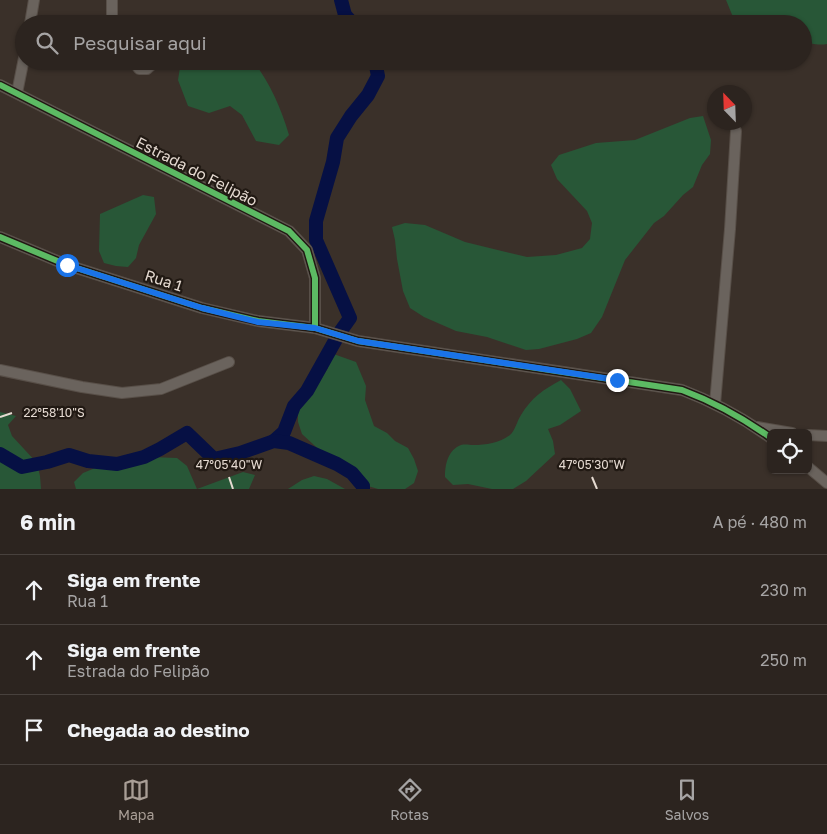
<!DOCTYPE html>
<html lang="pt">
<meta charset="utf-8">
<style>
:root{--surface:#2c241f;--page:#342c28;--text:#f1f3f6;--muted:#a6a4a4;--line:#48413d;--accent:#a99e96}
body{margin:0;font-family:"Golos Text",sans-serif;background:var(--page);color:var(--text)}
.controls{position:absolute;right:15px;bottom:15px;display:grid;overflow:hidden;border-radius:8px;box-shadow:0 1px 4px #0004}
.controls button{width:45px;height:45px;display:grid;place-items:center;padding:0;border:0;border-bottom:1px solid var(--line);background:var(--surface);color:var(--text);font:25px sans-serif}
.compass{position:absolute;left:707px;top:85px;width:45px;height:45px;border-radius:50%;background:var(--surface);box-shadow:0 1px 4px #0004;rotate:337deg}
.stop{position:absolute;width:15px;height:15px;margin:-11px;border:4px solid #1a73e8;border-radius:50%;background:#fff}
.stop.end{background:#1a73e8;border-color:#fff;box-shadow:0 1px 5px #0008}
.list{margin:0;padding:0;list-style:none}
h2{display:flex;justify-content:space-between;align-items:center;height:65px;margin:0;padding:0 20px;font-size:21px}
h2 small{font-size:16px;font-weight:400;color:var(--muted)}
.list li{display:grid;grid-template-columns:32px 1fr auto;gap:15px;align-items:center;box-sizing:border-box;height:70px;padding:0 20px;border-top:1px solid var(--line)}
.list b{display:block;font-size:19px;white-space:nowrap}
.list p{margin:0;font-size:16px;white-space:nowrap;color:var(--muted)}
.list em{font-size:16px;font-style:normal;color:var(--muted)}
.icon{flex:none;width:28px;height:28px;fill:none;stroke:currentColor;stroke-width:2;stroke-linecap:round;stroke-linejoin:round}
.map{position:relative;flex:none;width:827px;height:489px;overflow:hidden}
.search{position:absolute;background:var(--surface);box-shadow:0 1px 4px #0004;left:15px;right:15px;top:15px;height:55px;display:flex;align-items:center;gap:12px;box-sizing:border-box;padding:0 18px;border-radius:28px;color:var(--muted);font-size:19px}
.sheet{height:275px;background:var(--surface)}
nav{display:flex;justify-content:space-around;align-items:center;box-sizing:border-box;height:70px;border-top:1px solid var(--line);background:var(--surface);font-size:14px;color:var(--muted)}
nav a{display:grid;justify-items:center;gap:2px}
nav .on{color:var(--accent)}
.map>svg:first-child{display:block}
</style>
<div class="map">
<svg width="827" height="489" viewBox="0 0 827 489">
<rect width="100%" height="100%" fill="#3a3029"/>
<!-- green -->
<g fill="#285737">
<path d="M726,0H827V44C818,46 811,42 803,45V24H738L733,17Z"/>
<path d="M181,61H253C270,83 281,108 289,135L279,145L256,141L242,115L230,106L209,113L188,106L178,80Z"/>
<polygon points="703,116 711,140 710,154 702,165 693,187 683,195 664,216 654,223 625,260 602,317 591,333 577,339 539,349 526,350 487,337 456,331 424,317 410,308 403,291 397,259 395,240 392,227 405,223 425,225 465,242 527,257 556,255 582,248 590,239 592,223 587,211 557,179 551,165 559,155 596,143 635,140 690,118"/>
<polygon points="143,195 154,197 156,214 139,245 136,258 128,267 116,266 104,263 99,251 100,214"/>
<polygon points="328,352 356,362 366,386 365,400 374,426 387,433 395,441 408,448 414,459 418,471 414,483 405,489 378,489 368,486 347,471 339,463 326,456 302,434 298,422 298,409 301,396 321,379 328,368"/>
<path d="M561,380L570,389L581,411L560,425L548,429L553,441L555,454L526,481L513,489H492L468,484L453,485L445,477C445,464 448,450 461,445C465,444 470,445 473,445C486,445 499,443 510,435C515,431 517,421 521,415C531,398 544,389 561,380Z"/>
<polygon points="0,412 16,416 8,425 12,436 37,463 40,476 41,489 0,489"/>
<polygon points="124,456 177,458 187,466 197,489 243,472 255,475 249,489 76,489 74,482 83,473"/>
<polygon points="314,476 327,479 345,489 288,489 302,480"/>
</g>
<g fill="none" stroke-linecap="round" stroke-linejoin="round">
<!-- river -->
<g stroke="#061044" stroke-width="14">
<polyline points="341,0 345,15 353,24"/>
<polyline points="274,441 284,432 294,406 307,391 340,332 350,318 316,240 316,221 333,162 337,138 351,116 368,95 378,76 375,61"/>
<polyline points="0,454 22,467 47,462 69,455 88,461 117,464 144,457 160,449 187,433 214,459 240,453 274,441 289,443 337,464 352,473 363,486 363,489"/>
</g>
<!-- minor casing -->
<g stroke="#584f48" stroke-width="12">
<g id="minor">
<polyline points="112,0 112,20 113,24"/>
<polyline points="30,24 34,0"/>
<polyline points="133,61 139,69 147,69 156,61"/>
<polyline points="0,85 289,231 307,250 315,278 315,328"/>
<polyline points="17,93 24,58"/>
<path d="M0,237L67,265L202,308L258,321L315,328L358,341L682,390C714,402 743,418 771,438"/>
<polyline points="0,370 82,387 122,393 161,389 229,362"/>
<polyline points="715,404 730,229 736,131"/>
<polyline points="757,427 792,433"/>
<polyline points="808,435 827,436"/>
<polyline points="808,467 827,483"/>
</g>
</g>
<!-- minor -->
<use href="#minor" stroke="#6a635d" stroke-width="10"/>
<!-- cycleway casing -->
<g stroke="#211913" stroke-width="9">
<g id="cycleway">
<polyline points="0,85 289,231 307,250 315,278 315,328"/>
<path d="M0,237L67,265L202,308L258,321L315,328L358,341L682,390C714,402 743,418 771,438"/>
</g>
</g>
<!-- cycleway -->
<use href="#cycleway" stroke="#5cba63" stroke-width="6"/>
</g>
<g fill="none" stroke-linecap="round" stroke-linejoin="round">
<!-- route -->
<polyline stroke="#1a73e8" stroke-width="6" points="67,265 202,308 258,322 315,328 358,341 617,380"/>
</g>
<!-- ticks -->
<path fill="none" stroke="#e5dad1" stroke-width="2" d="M0,417L12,413M229,477L233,489M592,477L597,489"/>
<g text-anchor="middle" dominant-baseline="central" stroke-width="4.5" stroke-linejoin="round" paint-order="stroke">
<!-- street labels -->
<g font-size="15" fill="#e5dad1" stroke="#211913">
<text transform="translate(197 171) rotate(27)">Estrada do Felipão</text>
<text transform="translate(164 280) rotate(18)">Rua 1</text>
</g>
</g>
<g font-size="12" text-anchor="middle" fill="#e5dad1" stroke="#211913" stroke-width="4.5" stroke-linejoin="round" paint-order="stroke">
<text x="54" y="417">22°58'10"S</text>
<text x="229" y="469">47°05'40"W</text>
<text x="592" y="469">47°05'30"W</text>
</g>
</svg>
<div class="controls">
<button><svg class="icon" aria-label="locate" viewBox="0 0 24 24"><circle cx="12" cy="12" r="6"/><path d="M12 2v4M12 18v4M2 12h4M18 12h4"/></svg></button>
</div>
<svg class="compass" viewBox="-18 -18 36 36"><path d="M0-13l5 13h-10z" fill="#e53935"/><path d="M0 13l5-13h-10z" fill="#a6a4a4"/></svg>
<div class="stop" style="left:67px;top:265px"></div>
<div class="stop end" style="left:617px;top:380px"></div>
<div class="search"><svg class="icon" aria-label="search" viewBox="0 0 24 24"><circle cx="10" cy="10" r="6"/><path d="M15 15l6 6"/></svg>Pesquisar aqui</div>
</div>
<section class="sheet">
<h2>6 min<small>A pé · 480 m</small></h2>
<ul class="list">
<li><svg class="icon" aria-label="ahead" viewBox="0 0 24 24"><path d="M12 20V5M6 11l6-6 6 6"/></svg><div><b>Siga em frente</b><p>Rua 1</p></div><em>230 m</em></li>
<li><svg class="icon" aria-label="ahead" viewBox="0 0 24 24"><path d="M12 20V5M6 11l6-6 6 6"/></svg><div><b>Siga em frente</b><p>Estrada do Felipão</p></div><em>250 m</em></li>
<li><svg class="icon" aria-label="arrive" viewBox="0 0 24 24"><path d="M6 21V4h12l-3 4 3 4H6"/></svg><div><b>Chegada ao destino</b></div></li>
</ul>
</section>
<nav>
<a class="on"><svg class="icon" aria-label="map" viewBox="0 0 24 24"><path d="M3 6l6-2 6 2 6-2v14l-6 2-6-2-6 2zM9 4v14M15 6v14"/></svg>Mapa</a>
<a><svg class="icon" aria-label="directions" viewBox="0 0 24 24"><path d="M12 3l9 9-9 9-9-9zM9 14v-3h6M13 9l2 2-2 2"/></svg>Rotas</a>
<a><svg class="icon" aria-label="saved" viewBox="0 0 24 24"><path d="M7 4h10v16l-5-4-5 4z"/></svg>Salvos</a>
</nav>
